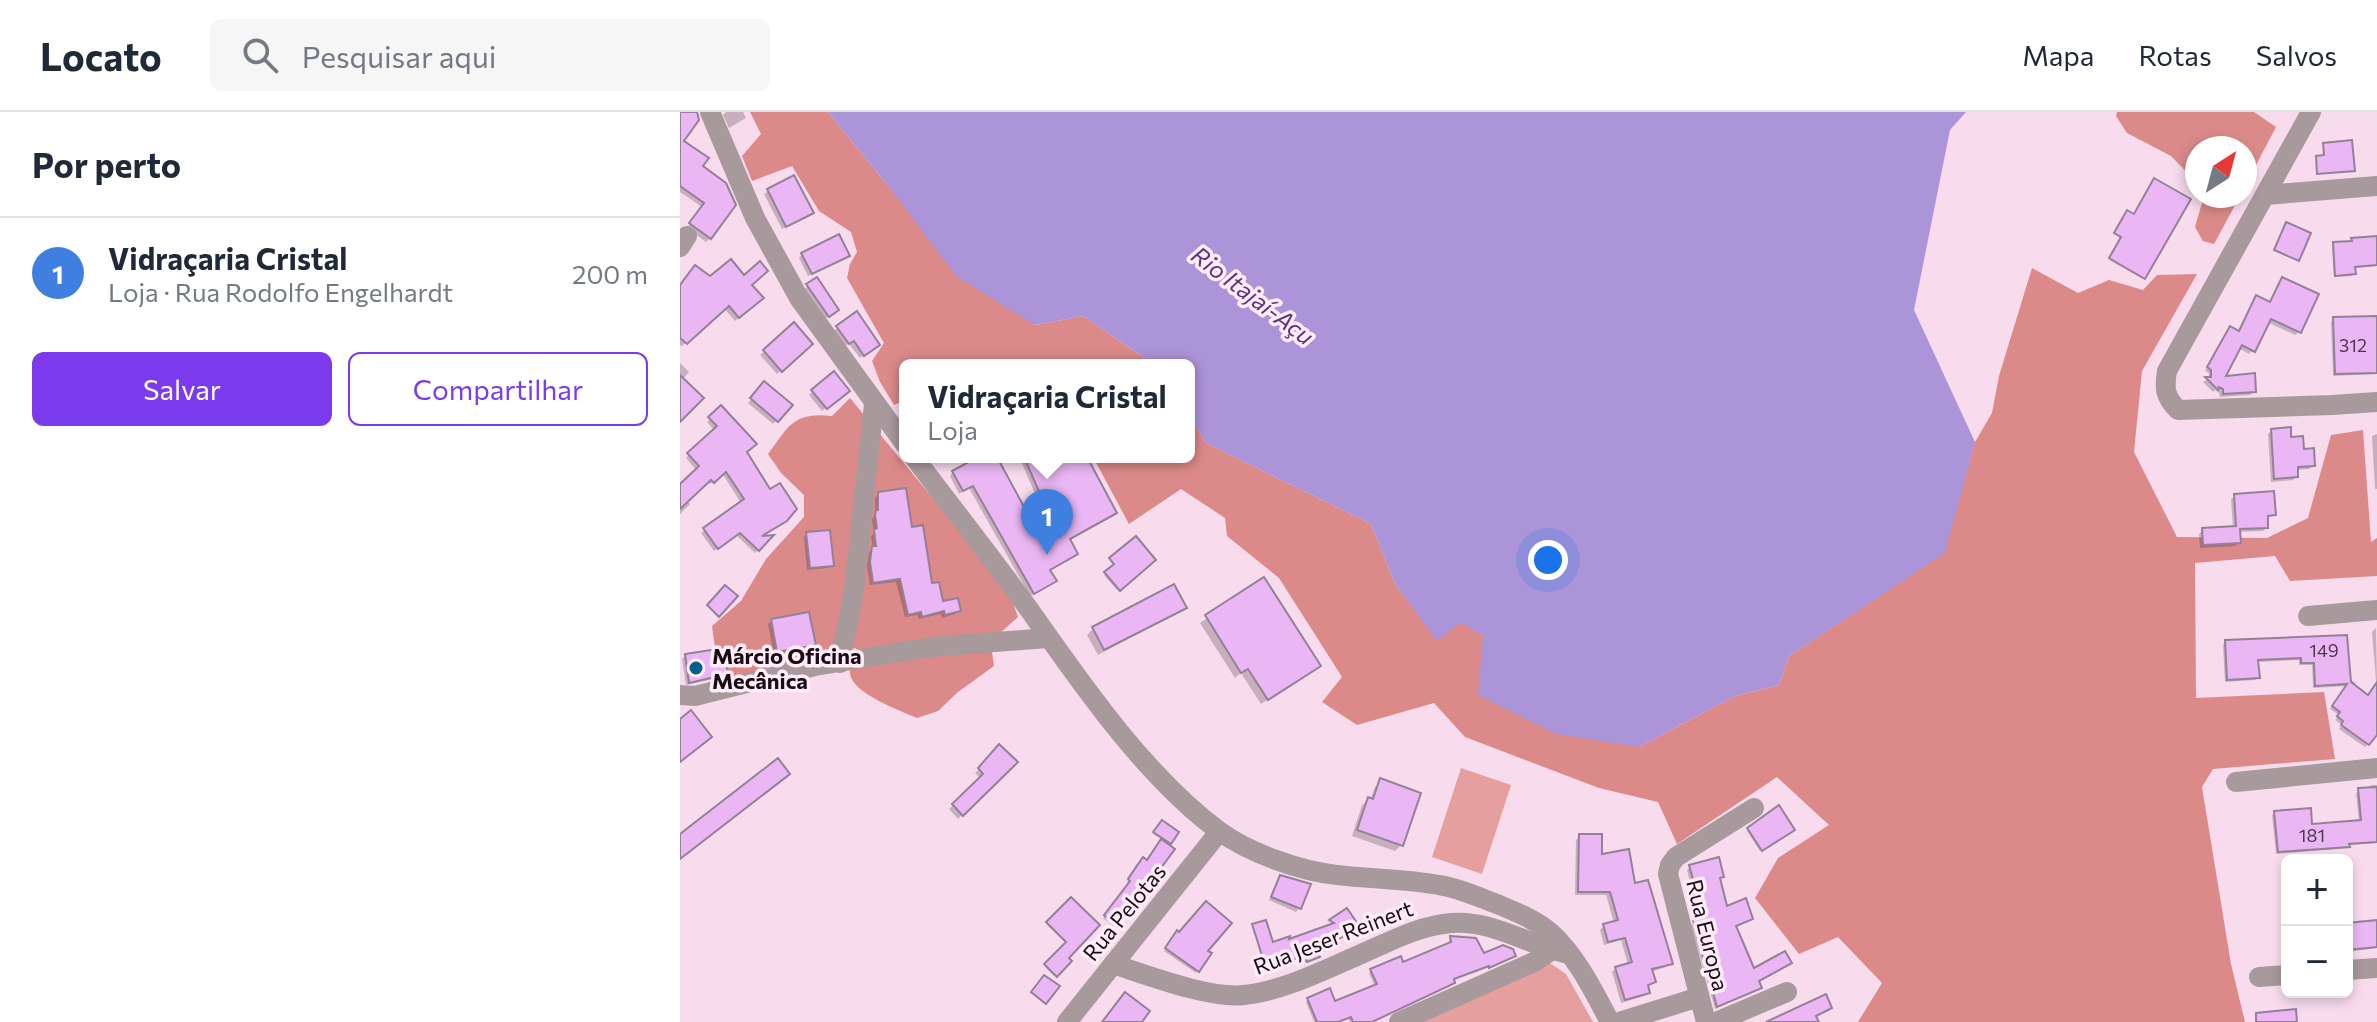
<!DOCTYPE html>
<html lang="pt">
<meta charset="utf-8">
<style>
:root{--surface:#fff;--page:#f6f6f7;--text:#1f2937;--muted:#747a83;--line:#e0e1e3;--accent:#7c3aed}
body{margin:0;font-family:Commissioner,sans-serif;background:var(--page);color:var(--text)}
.controls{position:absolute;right:24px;bottom:24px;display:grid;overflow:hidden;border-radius:12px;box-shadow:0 4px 12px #0003}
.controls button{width:72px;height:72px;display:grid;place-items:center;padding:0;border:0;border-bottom:2px solid var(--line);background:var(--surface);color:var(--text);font:40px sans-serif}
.compass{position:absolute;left:1505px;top:24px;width:72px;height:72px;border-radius:50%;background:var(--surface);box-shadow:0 4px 12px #0003;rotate:36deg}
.you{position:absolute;left:868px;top:448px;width:28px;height:28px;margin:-20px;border:6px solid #fff;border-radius:50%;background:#1a73e8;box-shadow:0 0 0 12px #1a73e833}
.badge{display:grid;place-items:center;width:52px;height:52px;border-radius:50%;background:var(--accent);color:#fff;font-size:26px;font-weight:700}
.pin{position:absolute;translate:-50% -66px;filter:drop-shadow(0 2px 4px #0008)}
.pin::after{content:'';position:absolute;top:42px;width:28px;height:24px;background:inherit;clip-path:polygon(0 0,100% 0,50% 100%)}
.popup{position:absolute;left:219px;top:247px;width:296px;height:104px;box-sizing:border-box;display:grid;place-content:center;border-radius:12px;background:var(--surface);filter:drop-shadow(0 2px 6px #0005);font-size:26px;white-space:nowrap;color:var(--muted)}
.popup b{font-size:30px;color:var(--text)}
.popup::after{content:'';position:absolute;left:50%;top:100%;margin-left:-16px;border:16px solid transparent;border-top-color:var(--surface)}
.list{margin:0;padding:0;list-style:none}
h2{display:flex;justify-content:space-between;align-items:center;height:104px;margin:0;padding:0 32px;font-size:34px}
h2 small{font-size:26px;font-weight:400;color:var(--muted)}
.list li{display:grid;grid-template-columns:52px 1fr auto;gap:24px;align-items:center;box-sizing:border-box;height:112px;padding:0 32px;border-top:2px solid var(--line)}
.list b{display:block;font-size:30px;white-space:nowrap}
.list p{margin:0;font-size:26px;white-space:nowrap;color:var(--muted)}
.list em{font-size:26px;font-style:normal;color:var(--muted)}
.actions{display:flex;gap:16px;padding:24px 32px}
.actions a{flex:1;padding:18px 0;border:2px solid var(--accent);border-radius:12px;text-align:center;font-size:28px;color:var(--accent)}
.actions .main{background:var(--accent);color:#fff}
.icon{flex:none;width:44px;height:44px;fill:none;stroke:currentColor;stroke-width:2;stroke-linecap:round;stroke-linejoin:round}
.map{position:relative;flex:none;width:1697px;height:910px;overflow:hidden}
header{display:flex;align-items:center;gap:48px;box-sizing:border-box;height:112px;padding:0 40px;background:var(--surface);border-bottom:2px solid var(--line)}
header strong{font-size:38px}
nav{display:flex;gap:44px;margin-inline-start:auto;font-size:28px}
.search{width:560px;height:72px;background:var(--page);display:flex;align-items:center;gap:20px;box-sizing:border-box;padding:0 28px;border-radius:12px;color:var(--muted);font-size:30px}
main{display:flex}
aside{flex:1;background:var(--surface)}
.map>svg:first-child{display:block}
</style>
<header>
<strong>Locato</strong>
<div class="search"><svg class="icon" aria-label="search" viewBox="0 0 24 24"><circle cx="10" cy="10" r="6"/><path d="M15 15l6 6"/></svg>Pesquisar aqui</div>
<nav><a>Mapa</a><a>Rotas</a><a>Salvos</a></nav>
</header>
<main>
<aside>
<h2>Por perto<small></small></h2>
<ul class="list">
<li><span class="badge" style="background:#3f7fe0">1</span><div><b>Vidraçaria Cristal</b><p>Loja · Rua Rodolfo Engelhardt</p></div><em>200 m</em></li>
</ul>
<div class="actions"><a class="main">Salvar</a><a>Compartilhar</a></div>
</aside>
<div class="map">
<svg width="1697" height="910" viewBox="0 0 1697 910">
<rect width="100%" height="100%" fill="#f9dbee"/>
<!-- green -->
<g fill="#e59f9e">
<polygon points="781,656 831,673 802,762 752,745"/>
<polygon points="858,843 886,862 913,910 709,910"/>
</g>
<!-- forest -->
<g fill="#db8a89">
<polygon points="70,0 148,0 209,75 355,213 403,204 475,253 225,253 225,288 214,293 200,270 192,249 204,231 167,166 170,152 177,140 171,120 139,99 112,54 72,69 62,44 81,22"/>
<polygon points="1437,0 1574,0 1596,15 1565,74 1565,36 1517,36 1517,71 1491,44 1447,21 1436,4"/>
<polygon points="1524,84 1560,84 1534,132 1523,129 1515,115"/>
<polygon points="1352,156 1398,181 1429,168 1463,178 1477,163 1517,162 1462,259 1454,340 1497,425 1587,426 1628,406 1651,323 1683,318 1691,430 1697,426 1697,464 1610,469 1595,444 1515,451 1516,586 1644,580 1655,647 1533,657 1522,675 1551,852 1565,910 1178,910 1202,871 1158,825 1119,842 1075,786 1098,746 1149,713 1097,665 997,732 978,690 919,676 785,625 754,591 677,613 642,590 662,565 599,466 547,424 545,406 501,377 449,412 413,345 509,345 509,303 526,331 691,412 715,472 757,528 780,510 803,523 959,635 1055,584 1099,573 1109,544 1264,441 1295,330 1312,301 1319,264"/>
<path d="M170,286L295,437L332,488L338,505L319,522L310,526L314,554L278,580L258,599L237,606C221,599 171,581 170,561C170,553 175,543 176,536L40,571L32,514L61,489L86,447L124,405V383L101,361L88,342C109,314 113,300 152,304Z"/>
</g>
<!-- water -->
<polygon fill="#ac94d8" points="148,0 1286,0 1270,18 1234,198 1295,330 1265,441 1109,544 1099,573 1055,584 959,635 876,622 798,583 803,523 780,511 757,529 715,472 691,412 526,331 509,303 509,253 475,253 403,204 355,213 276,164 209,75"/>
<!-- shadow -->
<g fill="#0003">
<polygon points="46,0 63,0 66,6 49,16 43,3"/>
<polygon points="0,43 20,55 30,126 26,130 7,116 22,95 0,80"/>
<polygon points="88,79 131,101 102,117 84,82"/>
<polygon points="1446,101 1464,166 1463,167 1429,148 1441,127 1434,122"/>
<polygon points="1697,126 1696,154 1673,156 1672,164 1654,165 1652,134 1654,132 1672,128"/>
<polygon points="122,142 164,147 128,164 119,146"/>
<polygon points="11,159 31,167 70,173 77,190 55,209 44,196 2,234 0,233 0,173"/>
<polygon points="1602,167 1619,220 1615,223 1587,210 1573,238 1569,242 1558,236 1542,266 1574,279 1570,283 1540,285 1539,281 1535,278 1533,280 1523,270 1528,267 1529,261 1525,259 1547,221 1558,220 1573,189 1589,192"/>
<polygon points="128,174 153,202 144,207 124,178"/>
<polygon points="1697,206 1697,262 1653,264 1651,210 1654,207"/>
<polygon points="114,213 131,232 97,262 80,243"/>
<polygon points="158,215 194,236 180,246 169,232 165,234 154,219"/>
<polygon points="0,251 9,260 2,268 0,307"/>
<polygon points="225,271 225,291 218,278"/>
<polygon points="84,272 110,294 93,312 68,291"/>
<polygon points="133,279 163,282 142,299 129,283"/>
<polygon points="41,296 65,340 77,426 89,425 75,441 56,423 34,439 21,421 61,391 42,361 30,372 27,369 6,388 10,392 0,402 0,374 17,359 6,346 35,319 27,310"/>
<polygon points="1591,319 1609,327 1633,353 1629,357 1616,358 1616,365 1613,368 1591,370 1588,322"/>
<polygon points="1697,322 1697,377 1695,377 1692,324"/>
<polygon points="310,345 315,345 355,420 369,413 339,345 404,345 388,428 396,442 368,458 370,473 350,484 289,376 279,382 270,364 273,360"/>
<polygon points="199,382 230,417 251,474 262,492 278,499 275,502 262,506 261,502 238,507 238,503 225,505 216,470 190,473 187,455 189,440 193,436 191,424 194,421 192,408 195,401 195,386"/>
<polygon points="1555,384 1594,402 1586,406 1586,415 1583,419 1558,420 1558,430 1555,434 1520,436 1519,422 1523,418 1553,416 1551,387"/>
<polygon points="127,422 152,453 148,456 127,458 124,425"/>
<polygon points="455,427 473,447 437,478 424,463 434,454 430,449"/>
<polygon points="584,468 638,554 581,592 561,561 555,566 520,511"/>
<polygon points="504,495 498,501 418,543 407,523 413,517"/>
<polygon points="92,509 133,532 130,536 94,543 88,512"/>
<polygon points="1696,516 1697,569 1696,569 1692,520"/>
<polygon points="1665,525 1668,566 1676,571 1673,574 1687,585 1697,586 1697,622 1685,635 1659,617 1662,613 1655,608 1659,603 1650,597 1667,574 1633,576 1632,553 1619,553 1619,548 1577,550 1578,565 1575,568 1545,570 1543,533 1546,530"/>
<polygon points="6,543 46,562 42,565 6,573 2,547"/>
<polygon points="307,650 335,650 278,707 269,697 301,667 295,661"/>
<polygon points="701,669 721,733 715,739 672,724 682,693 690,688 695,675"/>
<polygon points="1692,673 1697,673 1697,731 1668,733 1665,736 1596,742 1592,703 1595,701 1630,714 1679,710 1676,681"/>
<polygon points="1098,696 1112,718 1080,739 1067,719"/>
<polygon points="482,710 489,731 435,815 423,806 450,772 447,770 461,750 467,750 483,728 473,722"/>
<polygon points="900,724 953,774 991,851 986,855 971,860 974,870 967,875 968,880 964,884 941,891 932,860 936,856 948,853 941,828 924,833 920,818 924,814 934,811 926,783 895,783 896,728"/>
<polygon points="1010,755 1042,765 1038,768 1046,796 1070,806 1054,815 1080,876 1035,897 1011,813 1016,809 1008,777 1011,773 1007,758"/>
<polygon points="600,765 619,796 616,800 589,788 597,769"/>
<polygon points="391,788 386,846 389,849 374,864 365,855 387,832 367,813"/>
<polygon points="666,799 682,824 670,818 636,841 637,846 625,850 623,844 584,856 573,814 592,832 605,830 655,812 650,810"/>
<polygon points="1697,810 1697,836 1667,840 1667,813"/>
<polygon points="499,822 525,839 516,861 484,839 495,823"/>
<polygon points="771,826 802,844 831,846 772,868 692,910 670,910 668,906 658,910 634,910 626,890 628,887 654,891 695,875 689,861 692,858 722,853 770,833 769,829"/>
</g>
<!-- building -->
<g fill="#eab7f4" stroke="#948098" stroke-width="2">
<polygon points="0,0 17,0 19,8 4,29 29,46 23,54 46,71 56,93 31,127 9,111 24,91 0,74"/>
<polygon points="1672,28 1675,59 1637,62 1636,44 1644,43 1643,31"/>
<polygon points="114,63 134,101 106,115 87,77"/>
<polygon points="1474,66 1511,87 1465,167 1429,146 1441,125 1434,121 1447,98 1454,102"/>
<polygon points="1606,110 1631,121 1619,149 1594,138"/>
<polygon points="159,122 170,144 132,162 121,141"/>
<polygon points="1697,124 1697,153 1675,155 1676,162 1655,164 1653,130 1672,129 1671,126"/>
<polygon points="51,147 64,163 80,149 88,159 72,173 84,186 59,206 49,194 7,232 0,226 0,173 15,153 30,164"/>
<polygon points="137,165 159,198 149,205 126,172"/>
<polygon points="1602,165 1639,182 1621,221 1591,207 1575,240 1562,233 1546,264 1575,261 1576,280 1543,282 1543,277 1539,275 1538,278 1525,265 1531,265 1531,258 1527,255 1550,214 1559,219 1576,183 1590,190"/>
<polygon points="177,199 200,233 184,244 174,229 169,232 156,214"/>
<polygon points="1697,204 1697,261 1655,262 1653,205"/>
<polygon points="114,210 133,232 102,260 83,238"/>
<polygon points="154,259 170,279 147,297 131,278"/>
<polygon points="0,263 24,286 0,310"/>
<polygon points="84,269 113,293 98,310 70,286"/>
<polygon points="41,293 77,332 67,340 90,377 100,371 117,397 107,409 82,424 94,423 79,439 60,421 38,437 23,416 64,387 46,360 34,371 31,368 0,397 0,372 19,354 7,341 37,314 28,305"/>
<polygon points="1611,315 1611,325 1623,324 1624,337 1634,336 1635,354 1618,355 1618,365 1594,367 1591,317"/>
<polygon points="306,345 317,345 356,417 372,409 344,345 407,345 437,401 390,427 398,442 370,458 377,469 354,482 293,374 283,379 272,359 296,346 298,349"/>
<polygon points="226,376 232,415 243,413 252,471 259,470 263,489 278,486 281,499 265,503 264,499 242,505 241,500 228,503 220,467 193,471 190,450 192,434 196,434 194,418 197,416 195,403 196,398 198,398 198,380"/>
<polygon points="1594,379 1596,403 1588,404 1588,416 1560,417 1561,431 1523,433 1522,416 1556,414 1554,382"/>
<polygon points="150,418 154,454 130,456 126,420"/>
<polygon points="456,424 476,448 440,479 424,460 434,452 429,446"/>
<polygon points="584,465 641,554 588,588 568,557 561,561 525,503"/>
<polygon points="494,472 507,496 424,538 412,515"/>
<polygon points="45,473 58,484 39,505 27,493"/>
<polygon points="129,500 136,533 97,540 91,507"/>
<polygon points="1667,523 1671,570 1688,583 1697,570 1697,623 1689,633 1661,613 1663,609 1657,604 1660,600 1652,594 1667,572 1635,574 1634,551 1621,551 1621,546 1578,548 1580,566 1547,568 1545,528"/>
<polygon points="44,536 48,562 9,571 5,542"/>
<polygon points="11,598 32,625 0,650 0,607"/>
<polygon points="319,632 338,650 283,704 272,692 303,662 298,656"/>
<polygon points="98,646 110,662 0,747 0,722"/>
<polygon points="700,666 741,681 723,734 677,718 688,685 693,687"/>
<polygon points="1697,675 1697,730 1669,732 1670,735 1598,740 1594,699 1631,696 1632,712 1681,708 1678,676"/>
<polygon points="1099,693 1115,718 1082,739 1067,716"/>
<polygon points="482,708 499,720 491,732 473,720"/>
<polygon points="899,722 922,722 922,742 949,737 955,771 968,768 993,852 972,857 976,870 968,873 970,881 945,888 935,855 952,850 945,826 928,830 923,812 938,808 930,780 898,780"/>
<polygon points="481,727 495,737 438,814 424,803 450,769 448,767 463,745 467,748"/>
<polygon points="1039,745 1044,765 1040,766 1047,794 1066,786 1073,807 1056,814 1074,856 1105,839 1112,851 1079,869 1082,876 1037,895 1013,808 1019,806 1010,772 1014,771 1009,753"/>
<polygon points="600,763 631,772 621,797 591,785"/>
<polygon points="391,785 420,813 389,846 392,849 377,865 364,852 386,830 366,810"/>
<polygon points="526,789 552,811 528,839 532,841 519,860 485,836 497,818 499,820"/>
<polygon points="667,796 685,823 672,818 655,830 657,834 638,841 640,845 627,850 624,844 586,856 572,812 586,808 593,830 610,824 609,827 654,811 649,808"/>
<polygon points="1697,808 1697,835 1668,838 1667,811"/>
<polygon points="770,824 796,826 804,841 823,833 833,837 836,844 809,856 809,854 774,867 775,871 692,910 673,910 671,905 658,910 637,910 627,886 650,876 655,889 697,872 690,857 721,844 723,850 771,830"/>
<polygon points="364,863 380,874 366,892 351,880"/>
<polygon points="445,880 470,899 462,910 422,910"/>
<polygon points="1146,882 1152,896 1136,904 1139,910 1086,910"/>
<polygon points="1616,897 1617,910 1576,910 1576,901"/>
</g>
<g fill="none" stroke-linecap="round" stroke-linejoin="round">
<!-- minor -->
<g stroke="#a8999d" stroke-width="20">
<polyline points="30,0 75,106 119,186 225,332"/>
<path d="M1631,0L1487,259C1484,276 1485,285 1498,298L1652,293L1697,290"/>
<polyline points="1585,83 1697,74"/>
<polyline points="0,135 7,124"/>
<path d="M234,345C273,397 313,447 351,500C403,574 466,665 539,719C569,741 620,759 657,763C691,767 726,767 759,773C779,776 798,785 817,792C836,800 854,807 870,820C896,843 914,880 930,910"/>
<polyline points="1628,504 1697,498"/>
<polyline points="160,551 174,478 194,292"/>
<polyline points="0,583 15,584 135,554 251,535 368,526"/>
<polyline points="1556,670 1697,656"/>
<path d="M433,852C467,863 530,887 564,883C603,879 644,858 679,843C709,830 740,813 772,811C814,808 849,834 889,842"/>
<polyline points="1667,858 1697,856"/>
<polyline points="1579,865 1607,863"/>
<polyline points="387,910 539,720"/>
<polyline points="719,910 856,849 872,838"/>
<polyline points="939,910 1019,885"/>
<polyline points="1026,910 988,762 990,753 996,745 1074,696"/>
<polyline points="1036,910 1107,880"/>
</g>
</g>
<!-- markers -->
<circle fill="#005f8f" stroke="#ffecf7" stroke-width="3" cx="16" cy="556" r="8"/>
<g text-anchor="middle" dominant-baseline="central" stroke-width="7" stroke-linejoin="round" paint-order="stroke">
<!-- number labels -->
<g font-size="18" fill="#4c384c">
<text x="1673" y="233">312</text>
<text x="1644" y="538">149</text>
<text x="1632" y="723">181</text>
</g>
<!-- poi labels -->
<g font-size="22" font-weight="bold" fill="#170d14" stroke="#ffecf7" text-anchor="start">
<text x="32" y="543">Márcio Oficina<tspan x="32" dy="25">Mecânica</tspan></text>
</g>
<!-- street labels -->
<g font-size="22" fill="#170d14" stroke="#ffecf7">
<text transform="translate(444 800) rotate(-51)">Rua Pelotas</text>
<text transform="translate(1028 823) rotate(76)">Rua Europa</text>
<text transform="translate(653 825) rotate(-21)">Rua Jeser Reinert</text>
</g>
<!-- water labels -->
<g font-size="24" font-style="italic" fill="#583586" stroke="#ffecf7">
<text transform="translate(573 183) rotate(37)">Rio Itajaí-Açu</text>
</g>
</g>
</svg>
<div class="controls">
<button>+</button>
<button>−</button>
</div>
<svg class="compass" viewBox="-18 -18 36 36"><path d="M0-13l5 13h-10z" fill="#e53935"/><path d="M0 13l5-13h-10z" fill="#747a83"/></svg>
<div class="you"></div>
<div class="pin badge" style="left:367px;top:443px;background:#3f7fe0">1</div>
<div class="popup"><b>Vidraçaria Cristal</b>Loja</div>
</div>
</main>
